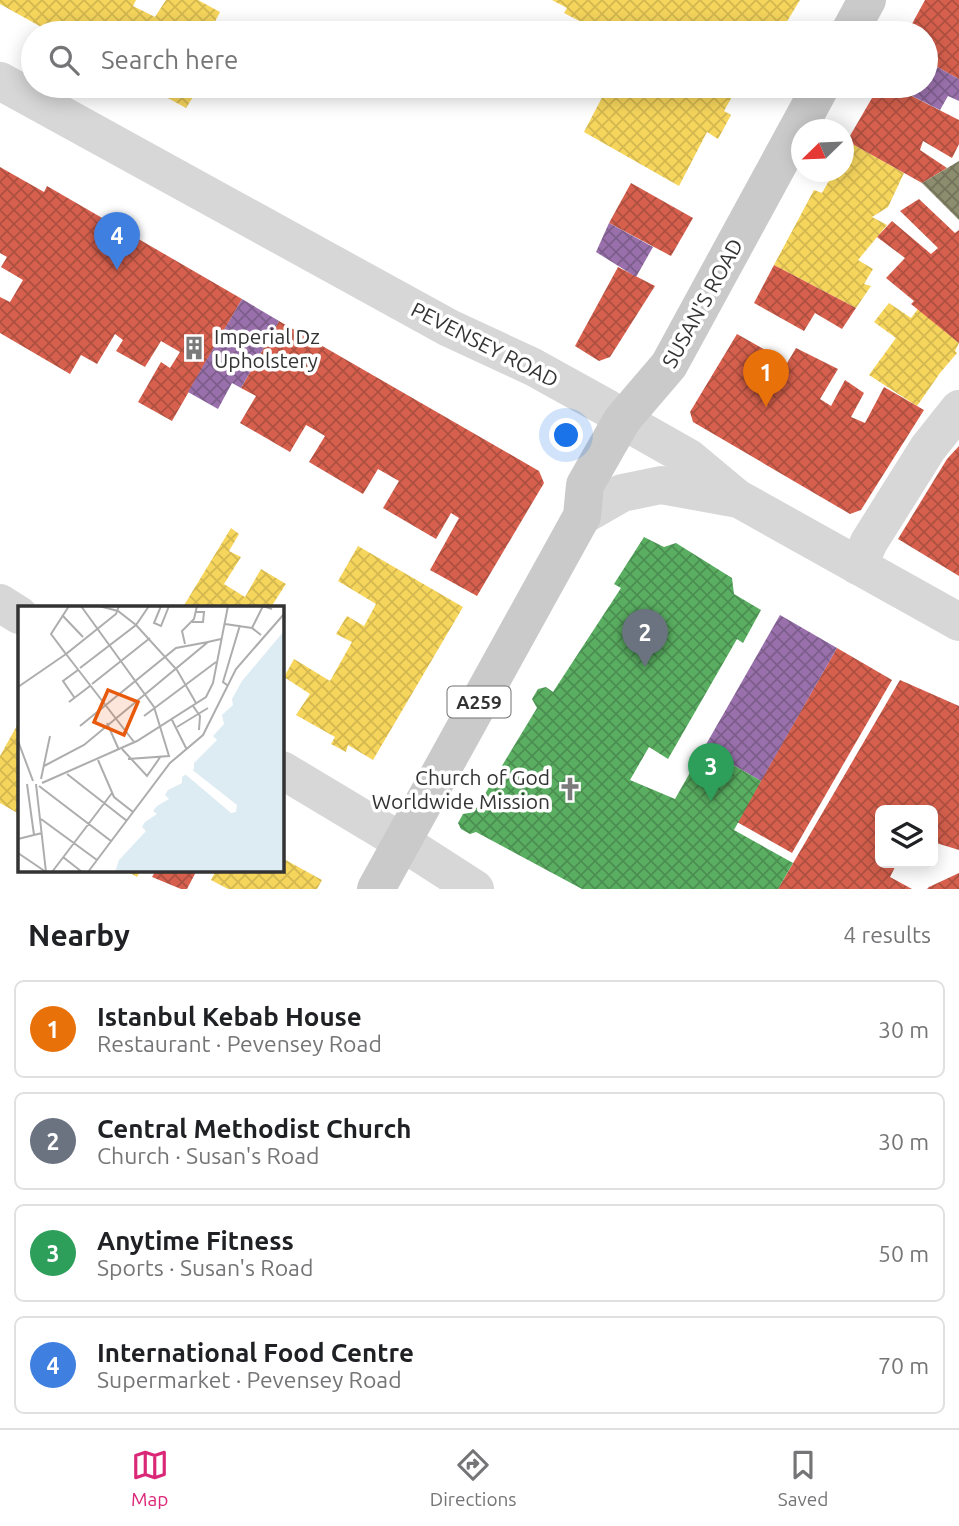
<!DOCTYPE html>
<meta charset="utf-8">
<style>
:root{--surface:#fff;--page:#f6f6f6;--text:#202124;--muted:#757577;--line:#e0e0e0;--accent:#db2777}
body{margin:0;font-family:Ubuntu,sans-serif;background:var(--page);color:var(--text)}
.controls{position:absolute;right:21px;bottom:21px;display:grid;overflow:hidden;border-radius:10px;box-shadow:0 4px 18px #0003}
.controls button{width:63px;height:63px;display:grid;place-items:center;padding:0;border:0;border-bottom:2px solid var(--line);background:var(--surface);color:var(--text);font:35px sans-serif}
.compass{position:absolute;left:791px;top:119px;width:63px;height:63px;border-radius:50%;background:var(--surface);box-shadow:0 4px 18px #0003;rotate:247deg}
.you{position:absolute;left:567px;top:436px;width:24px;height:24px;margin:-18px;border:5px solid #fff;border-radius:50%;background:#1a73e8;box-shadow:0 0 0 10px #1a73e833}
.badge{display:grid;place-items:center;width:46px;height:46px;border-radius:50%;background:var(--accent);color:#fff;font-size:23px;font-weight:700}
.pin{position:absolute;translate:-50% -58px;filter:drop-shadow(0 2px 4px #0008)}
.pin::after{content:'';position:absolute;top:37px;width:24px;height:21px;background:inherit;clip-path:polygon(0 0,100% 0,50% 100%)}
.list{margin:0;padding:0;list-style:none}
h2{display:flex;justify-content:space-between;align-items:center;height:91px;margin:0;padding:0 28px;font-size:30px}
h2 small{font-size:23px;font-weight:400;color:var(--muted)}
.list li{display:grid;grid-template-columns:46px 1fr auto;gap:21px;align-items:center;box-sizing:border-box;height:98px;margin:0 14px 14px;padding:0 14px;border:2px solid var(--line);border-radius:10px}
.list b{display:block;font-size:26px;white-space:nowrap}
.list p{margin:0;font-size:23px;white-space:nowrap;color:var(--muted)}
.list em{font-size:23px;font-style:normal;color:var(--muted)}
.icon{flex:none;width:38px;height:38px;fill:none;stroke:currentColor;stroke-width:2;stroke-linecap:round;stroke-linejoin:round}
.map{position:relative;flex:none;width:959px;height:889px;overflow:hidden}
.search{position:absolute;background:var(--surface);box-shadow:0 4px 18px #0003;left:21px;right:21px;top:21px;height:77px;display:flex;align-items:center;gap:18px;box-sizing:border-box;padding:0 24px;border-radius:38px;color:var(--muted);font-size:26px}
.sheet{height:539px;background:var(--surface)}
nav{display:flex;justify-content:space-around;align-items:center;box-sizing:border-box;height:98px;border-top:2px solid var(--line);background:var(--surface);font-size:19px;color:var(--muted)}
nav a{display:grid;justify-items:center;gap:4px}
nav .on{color:var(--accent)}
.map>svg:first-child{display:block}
</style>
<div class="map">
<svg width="959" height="889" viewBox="0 0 959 889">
<defs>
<pattern id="homes-cross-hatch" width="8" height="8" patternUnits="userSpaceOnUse" patternTransform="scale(1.75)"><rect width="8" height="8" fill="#f6d55c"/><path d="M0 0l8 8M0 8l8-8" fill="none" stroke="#d3b750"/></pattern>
<pattern id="shops-cross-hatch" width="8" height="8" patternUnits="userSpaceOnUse" patternTransform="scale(1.75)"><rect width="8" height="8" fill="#d6604d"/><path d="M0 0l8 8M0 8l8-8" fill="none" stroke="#ae5041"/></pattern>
<pattern id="offices-cross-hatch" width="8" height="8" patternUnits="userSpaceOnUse" patternTransform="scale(1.75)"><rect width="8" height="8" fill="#9970ab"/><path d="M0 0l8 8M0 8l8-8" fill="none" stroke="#7d5d8c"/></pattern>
<pattern id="public-cross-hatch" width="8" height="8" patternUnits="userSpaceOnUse" patternTransform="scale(1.75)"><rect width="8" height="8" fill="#5aae61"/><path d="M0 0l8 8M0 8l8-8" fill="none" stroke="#4b8e51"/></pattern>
<pattern id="industry-cross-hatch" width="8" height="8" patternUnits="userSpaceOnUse" patternTransform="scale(1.75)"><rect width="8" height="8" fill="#8c8c6e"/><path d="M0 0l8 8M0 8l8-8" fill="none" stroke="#73735b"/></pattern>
</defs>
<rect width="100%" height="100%" fill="#fff"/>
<!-- homes -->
<g fill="url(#homes-cross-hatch)">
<polygon points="0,0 136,0 133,6 155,17 166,0 198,0 220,12 209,33 52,33 0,4"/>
<polygon points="552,0 800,0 780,33 612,33 596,24 595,29 564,13 567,8"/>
<polygon points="146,86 200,86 186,108"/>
<polygon points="608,86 738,86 724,111 731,115 718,139 707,132 679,186 584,132"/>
<polygon points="849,142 904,173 888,207 872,217 887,225 858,260 873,269 864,284 871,286 856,308 774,265 814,190 822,193 834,172 844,172 844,153"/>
<polygon points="889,303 911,318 918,309 959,343 955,351 957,353 940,373 917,406 869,375 896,338 874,322"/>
<polygon points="231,528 239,534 229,551 241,557 224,584 245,597 261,569 286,584 271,607 183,607"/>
<polygon points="358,546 463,607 373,760 348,745 346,752 331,744 335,737 296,715 310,694 284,677 294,659 330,681 352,642 336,634 347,616 364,626 375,606 376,604 338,581"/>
<polygon points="19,722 19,814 0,803 0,756"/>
<polygon points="282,858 322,880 317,889 228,889 211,880 216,870 282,870"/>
<polygon points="125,870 141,870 137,877"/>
</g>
<!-- shops -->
<g fill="url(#shops-cross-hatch)">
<polygon points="925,0 959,0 959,79 926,61 926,33 907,33"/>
<polygon points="879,86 892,86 959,120 959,144 952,158 923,141 920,150 947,168 922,183 847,141"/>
<polygon points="0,167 44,192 47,186 242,299 172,421 138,402 161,362 170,368 180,352 161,341 145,367 116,351 123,340 115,334 97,364 81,355 70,374 0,333 0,297 10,302 23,280 1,267 7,257 0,253"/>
<polygon points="631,183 693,218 671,256 609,223"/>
<polygon points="919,199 955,233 959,230 959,343 911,304 914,301 886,278 905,258 877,237 892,221 931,254 938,248 900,211"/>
<polygon points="774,265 856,308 842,329 815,313 804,331 754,303"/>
<polygon points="618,267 655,286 610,357 599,361 575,346"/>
<polygon points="279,321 539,471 544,483 477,596 430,570 459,518 451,513 436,539 383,508 399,481 378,469 363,494 309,462 325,436 315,430 306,425 290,452 240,423 256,396 241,388"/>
<polygon points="737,334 776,356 769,369 780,375 796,348 838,369 820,399 831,406 845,380 864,393 851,417 865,423 884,387 924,410 861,510 850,514 693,422 690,412"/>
<polygon points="959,446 959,576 898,539 947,459"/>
<polygon points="837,648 892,680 792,853 737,822"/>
<polygon points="900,680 959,706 959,850 933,842 933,810 880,810 880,863 897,863 890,877 912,889 778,889"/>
<polygon points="156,870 197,870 187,889 181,889 152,877"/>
<polygon points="959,873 959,889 927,889 929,887"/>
</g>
<!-- offices -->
<g fill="url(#offices-cross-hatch)">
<polygon points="926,61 959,79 959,101 948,96 940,110 892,86 926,86"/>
<polygon points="609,223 653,247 636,277 596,252"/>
<polygon points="242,299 279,321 241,388 232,383 218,409 188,392"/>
<polygon points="780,615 837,648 761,781 704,748"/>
</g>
<!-- public -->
<polygon fill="url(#public-cross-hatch)" points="644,537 664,547 676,543 732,578 734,594 761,610 743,643 737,639 668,759 649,747 630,780 675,799 704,748 761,781 734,830 793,863 778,889 582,889 476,832 470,834 461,829 458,823 463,814 474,812 537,708 532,699 538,689 546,687 553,692 621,588 614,584"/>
<!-- industry -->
<polygon fill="url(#industry-cross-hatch)" points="959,161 959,220 922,183"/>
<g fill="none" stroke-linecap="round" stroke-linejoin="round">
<!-- minor -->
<g stroke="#d7d7d7" stroke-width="38">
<polyline points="858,566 869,542 928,448 959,409"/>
<polyline points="402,842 475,889"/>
</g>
<!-- tertiary -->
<g stroke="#d7d7d7" stroke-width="38">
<polyline points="0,81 449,328 533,367 607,408 622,420 689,458 737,498 959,622"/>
<polyline points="582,516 622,493 661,485 733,498"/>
<polyline points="0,603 19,615"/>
<polyline points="282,770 402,842"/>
</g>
<!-- primary -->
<g stroke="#cacaca" stroke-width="38">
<polyline points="849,33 867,0"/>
<polyline points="376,889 582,516 585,485 622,420 669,365 821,86"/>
</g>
</g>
<!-- icons -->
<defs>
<g id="building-bare" transform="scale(1.89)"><path d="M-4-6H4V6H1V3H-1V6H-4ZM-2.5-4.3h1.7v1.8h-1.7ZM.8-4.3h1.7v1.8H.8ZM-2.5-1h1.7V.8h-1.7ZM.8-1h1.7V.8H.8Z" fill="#7a7a7a" stroke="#fff" stroke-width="2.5" paint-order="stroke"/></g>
<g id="church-bare" transform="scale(1.89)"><path d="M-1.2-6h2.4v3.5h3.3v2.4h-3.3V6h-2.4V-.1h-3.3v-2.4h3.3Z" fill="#7a7a7a" stroke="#fff" stroke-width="2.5" paint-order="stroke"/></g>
</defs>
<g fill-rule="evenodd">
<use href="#building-bare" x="194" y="348"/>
<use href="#church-bare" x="570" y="789"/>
</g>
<g text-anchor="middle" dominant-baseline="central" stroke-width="7" stroke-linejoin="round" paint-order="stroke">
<!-- shield labels -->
<rect fill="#fff" stroke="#707070" stroke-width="2" x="447.5" y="686.5" width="63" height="31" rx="5"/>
<g font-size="19" font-weight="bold" fill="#333">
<text x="479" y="702">A259</text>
</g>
<!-- street labels -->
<g font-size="21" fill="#333" stroke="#fff">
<text transform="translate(702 303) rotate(-61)">SUSAN'S ROAD</text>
<text transform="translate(485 344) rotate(27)">PEVENSEY ROAD</text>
</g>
<!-- poi labels -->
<g font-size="21" fill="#333" stroke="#fff" text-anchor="start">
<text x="214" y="336">Imperial Dz<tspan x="214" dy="24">Upholstery</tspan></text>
<text x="550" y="777" text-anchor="end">Church of God<tspan x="550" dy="24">Worldwide Mission</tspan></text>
</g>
</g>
<!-- overview -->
<g transform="translate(18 606)">
<rect width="266" height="266" fill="#fff"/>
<path d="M266,25V266H97L101,254L128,225L124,221L127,216L139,208L135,205L139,200L151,193L147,189L150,184L164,177V171L176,163V157L199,134L195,130L206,118L204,109L215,99L214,93L224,75Z" fill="#ddebf3"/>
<path d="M172,162L219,199L218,206L213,207L167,168Z" fill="#fff"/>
<path fill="none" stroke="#adadad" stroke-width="2" d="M51,0L33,28L48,48L98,8L101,0M63,0L136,101L151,150L110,153M81,0L100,5L118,19L159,64L178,97M143,0L136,17L143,20L151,0M44,9L65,31M174,16H185L186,6H178M207,18L234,22L243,29M234,22L245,0L254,3M167,38L164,25L176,13L179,0M62,62L118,19L131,0M74,78L132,32M209,79L205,76L222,19M0,81L48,48L116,136M56,91L45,75L60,64M51,96L72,80M175,100L182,110L181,124M126,110L198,56M154,114L168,142M89,117L101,144M62,120L158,42L190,36M159,121L190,102M0,135L15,175M104,143L129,170L143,150M80,154L96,191L115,206M26,160L66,139L190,36L203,33M49,168L109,215M23,173L32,130M24,177L119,135L188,91L195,77L210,0M9,178L16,229M18,178L28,266M21,180L93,235M23,213L79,254M0,233L24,227M0,247L28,266M45,251L64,266M34,266L94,187M70,266L152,157L185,129L218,63L266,8"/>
<path fill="#e8590c" fill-opacity="0.15" stroke="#e8590c" stroke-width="3.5" d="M90,84L120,96L106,129L76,116Z"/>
<rect width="266" height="266" fill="none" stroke="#333" stroke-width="3.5"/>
</g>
</svg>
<div class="controls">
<button><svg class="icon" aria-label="layers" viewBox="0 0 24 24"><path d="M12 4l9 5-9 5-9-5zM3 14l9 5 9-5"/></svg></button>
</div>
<svg class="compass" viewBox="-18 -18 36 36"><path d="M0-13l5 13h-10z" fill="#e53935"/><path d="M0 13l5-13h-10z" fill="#757577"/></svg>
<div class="you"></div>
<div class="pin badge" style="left:766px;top:407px;background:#e8710a">1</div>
<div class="pin badge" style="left:645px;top:667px;background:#6b7280">2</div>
<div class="pin badge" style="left:711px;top:801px;background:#2e9e5b">3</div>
<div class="pin badge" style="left:117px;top:270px;background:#3f7fe0">4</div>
<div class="search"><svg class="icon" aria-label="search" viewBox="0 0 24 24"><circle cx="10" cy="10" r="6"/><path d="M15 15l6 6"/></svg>Search here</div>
</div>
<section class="sheet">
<h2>Nearby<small>4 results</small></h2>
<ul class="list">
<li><span class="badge" style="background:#e8710a">1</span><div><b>Istanbul Kebab House</b><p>Restaurant · Pevensey Road</p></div><em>30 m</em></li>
<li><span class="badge" style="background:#6b7280">2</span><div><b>Central Methodist Church</b><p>Church · Susan's Road</p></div><em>30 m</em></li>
<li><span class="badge" style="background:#2e9e5b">3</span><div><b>Anytime Fitness</b><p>Sports · Susan's Road</p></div><em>50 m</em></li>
<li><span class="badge" style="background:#3f7fe0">4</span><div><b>International Food Centre</b><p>Supermarket · Pevensey Road</p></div><em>70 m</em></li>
</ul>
</section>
<nav>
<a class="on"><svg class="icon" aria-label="map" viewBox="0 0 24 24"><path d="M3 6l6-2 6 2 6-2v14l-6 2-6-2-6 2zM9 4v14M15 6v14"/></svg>Map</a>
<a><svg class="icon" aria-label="directions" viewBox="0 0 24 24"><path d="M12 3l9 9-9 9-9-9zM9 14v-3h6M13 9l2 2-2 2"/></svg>Directions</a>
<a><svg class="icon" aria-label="saved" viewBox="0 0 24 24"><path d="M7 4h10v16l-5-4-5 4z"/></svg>Saved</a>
</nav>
